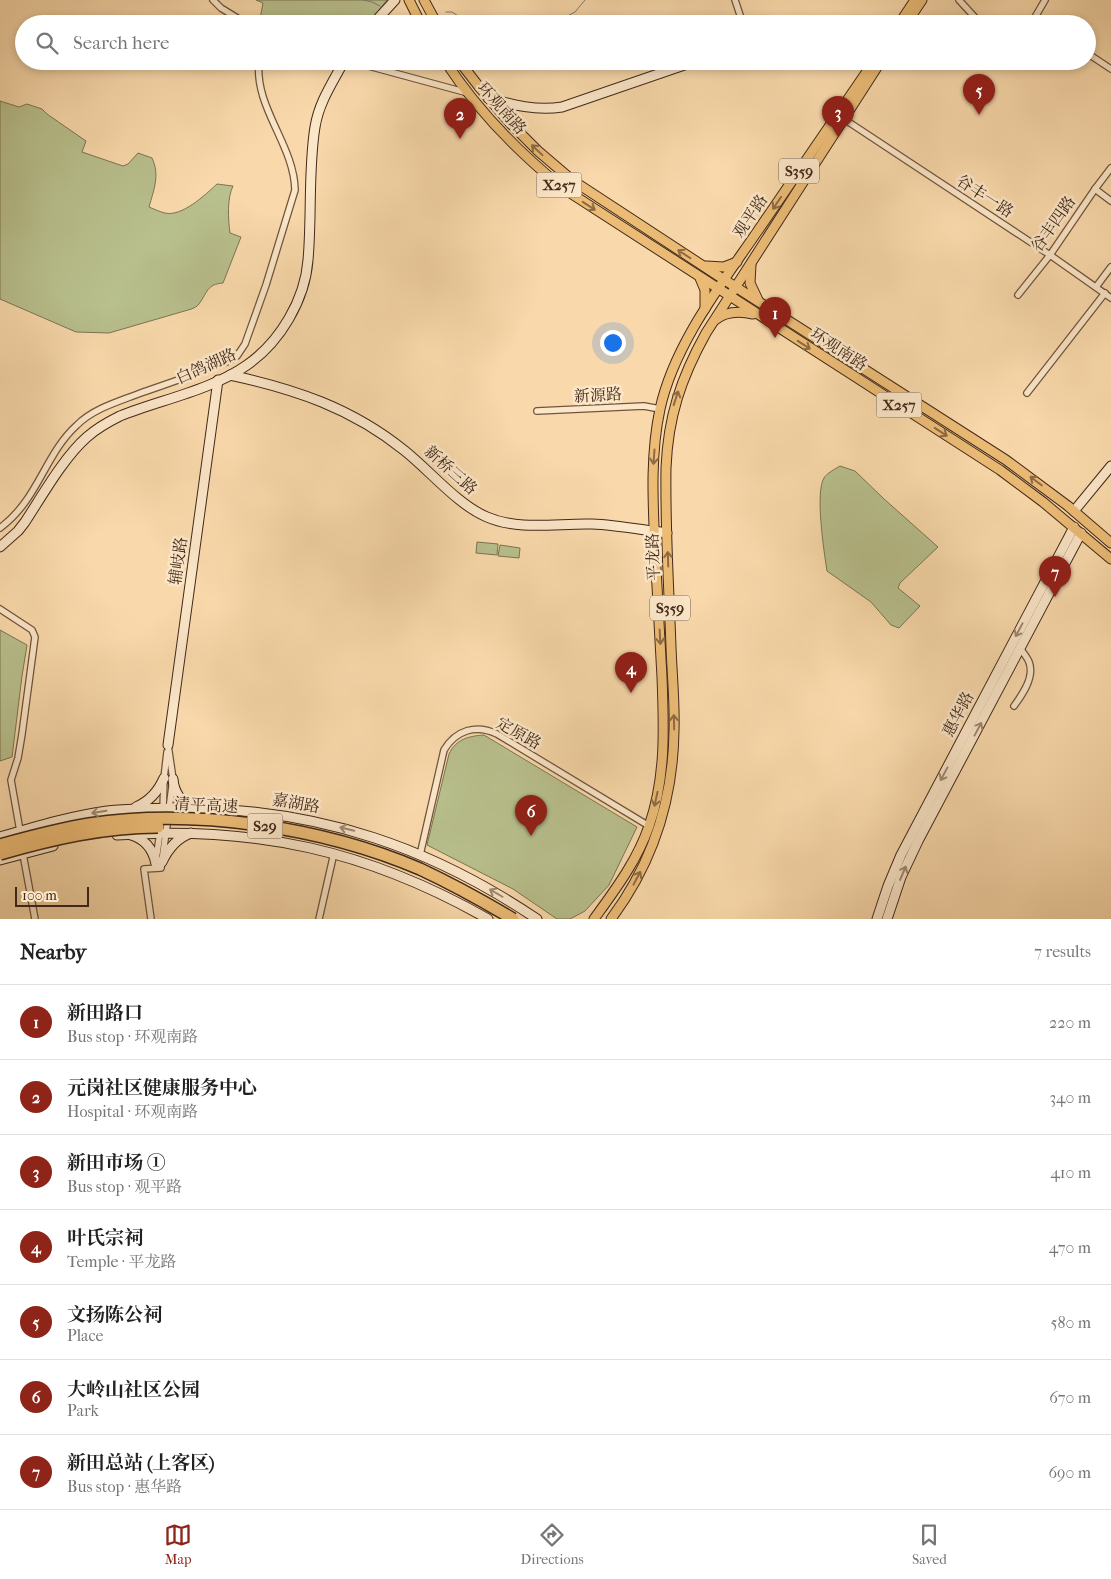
<!DOCTYPE html>
<meta charset="utf-8">
<style>
:root{--surface:#fff;--page:#f2f2f2;--text:#222;--muted:#767676;--line:#e0e0e0;--accent:#8f2418}
body{margin:0;font-family:"IM FELL French Canon","Noto Serif SC",serif;background:var(--page);color:var(--text)}
.scale{position:absolute;left:15px;bottom:12px;width:74px;box-sizing:border-box;padding-left:5px;border:2px solid #412919;border-top:0;font-size:14px;line-height:18px;white-space:nowrap;color:#412919;-webkit-text-stroke:4px #fbe6c8;paint-order:stroke}
.you{position:absolute;left:612px;top:342px;width:18px;height:18px;margin:-12px;border:4px solid #fff;border-radius:50%;background:#1a73e8;box-shadow:0 0 0 8px #1a73e833}
.badge{display:grid;place-items:center;width:32px;height:32px;border-radius:50%;background:var(--accent);color:#fff;font-size:16px;font-weight:700}
.pin{position:absolute;translate:-50% -41px;filter:drop-shadow(0 1px 2px #0008)}
.pin::after{content:'';position:absolute;top:26px;width:18px;height:15px;background:inherit;clip-path:polygon(0 0,100% 0,50% 100%)}
.list{margin:0;padding:0;list-style:none}
h2{display:flex;justify-content:space-between;align-items:center;height:65px;margin:0;padding:0 20px;font-size:21px}
h2 small{font-size:16px;font-weight:400;color:var(--muted)}
.list li{display:grid;grid-template-columns:32px 1fr auto;gap:15px;align-items:center;box-sizing:border-box;height:75px;padding:0 20px;border-top:1px solid var(--line)}
.list b{display:block;font-size:19px;white-space:nowrap}
.list p{margin:0;font-size:16px;white-space:nowrap;color:var(--muted)}
.list em{font-size:16px;font-style:normal;color:var(--muted)}
.icon{flex:none;width:28px;height:28px;fill:none;stroke:currentColor;stroke-width:2;stroke-linecap:round;stroke-linejoin:round}
.map{position:relative;flex:none;width:1111px;height:919px;overflow:hidden}
.search{position:absolute;background:var(--surface);box-shadow:0 2px 8px #0003;left:15px;right:15px;top:15px;height:55px;display:flex;align-items:center;gap:12px;box-sizing:border-box;padding:0 18px;border-radius:28px;color:var(--muted);font-size:19px}
.sheet{height:590px;background:var(--surface)}
nav{display:flex;justify-content:space-around;align-items:center;box-sizing:border-box;height:70px;border-top:1px solid var(--line);background:var(--surface);font-size:14px;color:var(--muted)}
nav a{display:grid;justify-items:center;gap:2px}
nav .on{color:var(--accent)}
.map>svg:first-child{display:block}
</style>
<div class="map">
<svg width="1111" height="919" viewBox="0 0 1111 919">
<rect width="100%" height="100%" fill="#f9d9ab"/>
<filter id="stains"><feTurbulence type="fractalNoise" baseFrequency=".004" numOctaves="4"/><feColorMatrix values="0 0 0 0 .2 0 0 0 0 .09 0 0 0 0 .02 0 0 0 .5 -.17"/></filter>
<radialGradient id="worn" r=".72"><stop offset=".6" stop-color="#630" stop-opacity="0"/><stop offset="1" stop-color="#630" stop-opacity=".3"/></radialGradient>
<!-- green -->
<g fill="#b8c08d" stroke="#7c7453">
<polygon points="256,0 387,0 368,24 259,24 263,3"/>
<path d="M0,101L19,107L27,104L42,109L47,114L86,141L82,152L123,166L128,164L138,153L152,158C160,175 154,189 149,207C154,209 160,212 165,213C182,217 205,195 217,184L233,186C227,198 228,219 230,233L241,237L223,283C207,284 207,293 199,304C197,307 192,309 188,310L109,333L76,332L0,299Z"/>
<path d="M840,466L855,471L883,498L938,547L900,583L898,588L920,606L899,628L891,625L871,602L827,571C824,552 815,492 824,478C827,473 835,469 840,466Z"/>
<polygon points="477,542 498,544 497,555 476,553"/>
<polygon points="500,545 520,548 519,558 498,556"/>
<polygon points="0,630 27,645 22,676 12,757 0,761"/>
<path d="M484,735L637,827L609,885L585,911L570,919H557L513,889L427,845L449,754C456,739 469,736 484,735Z"/>
</g>
<g fill="none" stroke-linecap="round" stroke-linejoin="round">
<!-- stream -->
<g stroke="#7c7e77" stroke-width="1">
<polyline points="363,0 372,2 380,6"/>
<polyline points="446,12 452,12 471,24"/>
<polyline points="514,24 531,19 562,19 575,12 585,0"/>
</g>
<!-- street casing -->
<g stroke="#6f553e" stroke-width="8">
<g id="street">
<polyline points="213,0 221,8 247,24"/>
<polyline points="735,0 743,24"/>
<polyline points="959,0 981,24"/>
<polyline points="1031,24 1045,0"/>
<polyline points="1035,24 1044,24"/>
<polyline points="1087,53 1111,69"/>
<polyline points="350,61 468,93"/>
<polyline points="844,119 1050,255 1111,298"/>
<polyline points="1095,189 1111,201"/>
<polyline points="1096,287 1111,267"/>
<polyline points="1018,295 1050,255 1095,189 1111,168"/>
<polyline points="1027,393 1105,293"/>
<polyline points="537,411 644,406 660,409"/>
<path d="M0,528C39,499 44,455 77,425C93,409 117,402 138,394C169,383 200,373 231,360L237,356L245,344L266,285L295,190C294,144 254,108 259,61"/>
<polyline points="0,609 32,630 35,637 22,734 18,758 11,780 20,831"/>
<path d="M1014,706C1022,695 1035,677 1029,662C1027,657 1023,653 1020,648"/>
<polyline points="168,745 173,779 169,809"/>
<polyline points="163,810 164,778 167,752"/>
<polyline points="23,854 35,919"/>
<path d="M420,855L444,750C456,730 476,724 497,734L649,826"/>
<polyline points="156,860 160,832"/>
<polyline points="151,919 144,869 161,868 168,818"/>
<polyline points="319,919 334,853"/>
</g>
</g>
<!-- secondary casing -->
<g stroke="#412919" stroke-width="11">
<g id="secondary">
<polyline points="373,24 395,0"/>
<polyline points="849,61 861,63 870,67"/>
<path d="M488,98C513,105 536,111 562,107L696,61"/>
<path d="M230,375C295,389 352,408 405,451C430,471 458,505 487,517C519,531 558,523 592,524C617,525 642,530 667,533"/>
<polyline points="1074,511 1111,466"/>
<path d="M0,547L18,531L25,522C42,496 64,457 87,437C97,428 108,422 120,416C160,400 212,390 247,365C280,342 305,300 308,260C312,216 308,170 315,127C319,102 333,82 344,61"/>
<polyline points="168,745 218,380"/>
<path d="M173,779C174,792 181,802 193,807"/>
<path d="M136,807C150,801 158,792 164,778"/>
<path d="M117,835C256,826 367,850 488,919"/>
<path d="M131,835C145,839 153,849 156,864"/>
<path d="M0,837C35,827 71,816 107,811C135,808 165,808 193,808C323,811 430,847 537,919"/>
<polyline points="0,860 53,846"/>
<path d="M162,862C168,849 177,838 191,833"/>
<polyline points="877,919 888,886 901,855 1074,527"/>
<polyline points="887,919 901,877 918,841 1081,533"/>
</g>
</g>
<!-- primary casing -->
<g stroke="#412919" stroke-width="11">
<g id="primary">
<polyline points="409,0 421,24"/>
<polyline points="424,0 437,24"/>
<polyline points="899,24 915,0"/>
<polyline points="906,24 922,0"/>
<path d="M445,61C477,110 518,152 564,189L1000,470L1043,502L1111,559"/>
<polyline points="459,61 480,88 509,122 538,151 572,180 717,275 1006,460 1068,506 1111,543"/>
<polyline points="751,265 750,283 758,300"/>
<polyline points="706,266 724,267 737,262"/>
<polyline points="700,278 705,290 705,309"/>
<path d="M715,320C726,311 739,311 753,314"/>
<path d="M594,919C615,890 637,861 649,826C666,778 664,727 662,677C660,635 657,592 655,550C653,503 650,456 660,409C674,345 720,286 757,232C796,175 835,118 874,61"/>
<path d="M611,919C652,864 673,800 674,731C675,703 672,675 671,647C669,588 665,528 666,468C668,417 681,378 706,333L881,61"/>
</g>
</g>
<!-- street -->
<use href="#street" stroke="#fbe6c8" stroke-width="5.5"/>
<!-- secondary -->
<use href="#secondary" stroke="#fbe6c8" stroke-width="9"/>
<!-- primary -->
<use href="#primary" stroke="#ecbc76" stroke-width="9"/>
<!-- highway-bridge casing -->
<g stroke="#412919" stroke-width="14" stroke-linecap="butt">
<g id="highway-bridge">
<path d="M0,845C29,837 59,829 89,824C194,808 322,827 420,869C452,884 483,901 513,919"/>
<path d="M0,854C52,839 104,827 158,827"/>
</g>
</g>
<!-- highway-bridge -->
<use href="#highway-bridge" stroke="#ecbc76" stroke-width="11"/>
</g>
<!-- one-way arrows -->
<defs><path id="oneway-shaft" d="M-6 0H5M1.5-3L5.5 0L1.5 3" fill="none" stroke-width="1.6" stroke-linecap="round" stroke-linejoin="round" transform="scale(1.25)"/></defs>
<g stroke="#8e6b43">
<use href="#oneway-shaft" transform="translate(537 150) rotate(-137)"/>
<use href="#oneway-shaft" transform="translate(777 203) rotate(124)"/>
<use href="#oneway-shaft" transform="translate(589 206) rotate(33)"/>
<use href="#oneway-shaft" transform="translate(684 254) rotate(-147)"/>
<use href="#oneway-shaft" transform="translate(804 345) rotate(33)"/>
<use href="#oneway-shaft" transform="translate(676 398) rotate(-72)"/>
<use href="#oneway-shaft" transform="translate(941 432) rotate(33)"/>
<use href="#oneway-shaft" transform="translate(654 457) rotate(94)"/>
<use href="#oneway-shaft" transform="translate(1036 481) rotate(-143)"/>
<use href="#oneway-shaft" transform="translate(668 559) rotate(-92)"/>
<use href="#oneway-shaft" transform="translate(660 637) rotate(87)"/>
<use href="#oneway-shaft" transform="translate(674 722) rotate(-91)"/>
<use href="#oneway-shaft" transform="translate(656 799) rotate(102)"/>
<use href="#oneway-shaft" transform="translate(637 878) rotate(-62)"/>
</g>
<g stroke="#9e8870">
<use href="#oneway-shaft" transform="translate(1019 630) rotate(118)"/>
<use href="#oneway-shaft" transform="translate(978 729) rotate(-62)"/>
<use href="#oneway-shaft" transform="translate(944 774) rotate(118)"/>
<use href="#oneway-shaft" transform="translate(99 812) rotate(171)"/>
<use href="#oneway-shaft" transform="translate(347 829) rotate(-166)"/>
<use href="#oneway-shaft" transform="translate(903 873) rotate(-67)"/>
<use href="#oneway-shaft" transform="translate(496 893) rotate(-150)"/>
</g>
<g text-anchor="middle" dominant-baseline="central" stroke-width="5" stroke-linejoin="round" paint-order="stroke">
<!-- shield labels -->
<g fill="#fbe6c8" stroke="#79624e" stroke-width="1">
<rect x="779" y="158.5" width="40" height="25" rx="4"/>
<rect x="536.5" y="172.5" width="45" height="25" rx="4"/>
<rect x="876.5" y="392.5" width="45" height="25" rx="4"/>
<rect x="650" y="595.5" width="40" height="25" rx="4"/>
<rect x="247.5" y="813.5" width="35" height="25" rx="4"/>
</g>
<g font-size="15" font-weight="bold" fill="#412919">
<text x="799" y="171">S359</text>
<text x="559" y="185">X257</text>
<text x="899" y="405">X257</text>
<text x="670" y="608">S359</text>
<text x="265" y="826">S29</text>
</g>
<!-- street labels -->
<g font-size="16" fill="#412919" stroke="#fbe6c8">
<text transform="translate(502 108) rotate(48)">环观南路</text>
<text transform="translate(985 196) rotate(33)">谷丰一路</text>
<text transform="translate(750 216) rotate(-56)">观平路</text>
<text transform="translate(1053 224) rotate(-55)">谷丰四路</text>
<text transform="translate(839 349) rotate(33)">环观南路</text>
<text transform="translate(206 366) rotate(-24)">白鸽湖路</text>
<text transform="translate(598 395) rotate(-3)">新源路</text>
<text transform="translate(451 470) rotate(42)">新桥三路</text>
<text transform="translate(653 557) rotate(-92)">平龙路</text>
<text transform="translate(178 561) rotate(-82)">辅岐路</text>
<text transform="translate(958 714) rotate(-62)">惠华路</text>
<text transform="translate(519 733) rotate(29)">定原路</text>
<text transform="translate(296 803) rotate(10)">嘉湖路</text>
<text transform="translate(206 805) rotate(3)">清平高速</text>
</g>
</g>
<rect width="100%" height="100%" filter="url(#stains)"/>
<rect width="100%" height="100%" fill="url(#worn)"/>
</svg>
<div class="scale">100 m</div>
<div class="you"></div>
<div class="pin badge" style="left:775px;top:338px">1</div>
<div class="pin badge" style="left:460px;top:139px">2</div>
<div class="pin badge" style="left:838px;top:137px">3</div>
<div class="pin badge" style="left:631px;top:693px">4</div>
<div class="pin badge" style="left:979px;top:115px">5</div>
<div class="pin badge" style="left:531px;top:836px">6</div>
<div class="pin badge" style="left:1055px;top:597px">7</div>
<div class="search"><svg class="icon" aria-label="search" viewBox="0 0 24 24"><circle cx="10" cy="10" r="6"/><path d="M15 15l6 6"/></svg>Search here</div>
</div>
<section class="sheet">
<h2>Nearby<small>7 results</small></h2>
<ul class="list">
<li><span class="badge">1</span><div><b>新田路口</b><p>Bus stop · 环观南路</p></div><em>220 m</em></li>
<li><span class="badge">2</span><div><b>元岗社区健康服务中心</b><p>Hospital · 环观南路</p></div><em>340 m</em></li>
<li><span class="badge">3</span><div><b>新田市场 ①</b><p>Bus stop · 观平路</p></div><em>410 m</em></li>
<li><span class="badge">4</span><div><b>叶氏宗祠</b><p>Temple · 平龙路</p></div><em>470 m</em></li>
<li><span class="badge">5</span><div><b>文扬陈公祠</b><p>Place</p></div><em>580 m</em></li>
<li><span class="badge">6</span><div><b>大岭山社区公园</b><p>Park</p></div><em>670 m</em></li>
<li><span class="badge">7</span><div><b>新田总站 (上客区)</b><p>Bus stop · 惠华路</p></div><em>690 m</em></li>
</ul>
</section>
<nav>
<a class="on"><svg class="icon" aria-label="map" viewBox="0 0 24 24"><path d="M3 6l6-2 6 2 6-2v14l-6 2-6-2-6 2zM9 4v14M15 6v14"/></svg>Map</a>
<a><svg class="icon" aria-label="directions" viewBox="0 0 24 24"><path d="M12 3l9 9-9 9-9-9zM9 14v-3h6M13 9l2 2-2 2"/></svg>Directions</a>
<a><svg class="icon" aria-label="saved" viewBox="0 0 24 24"><path d="M7 4h10v16l-5-4-5 4z"/></svg>Saved</a>
</nav>
